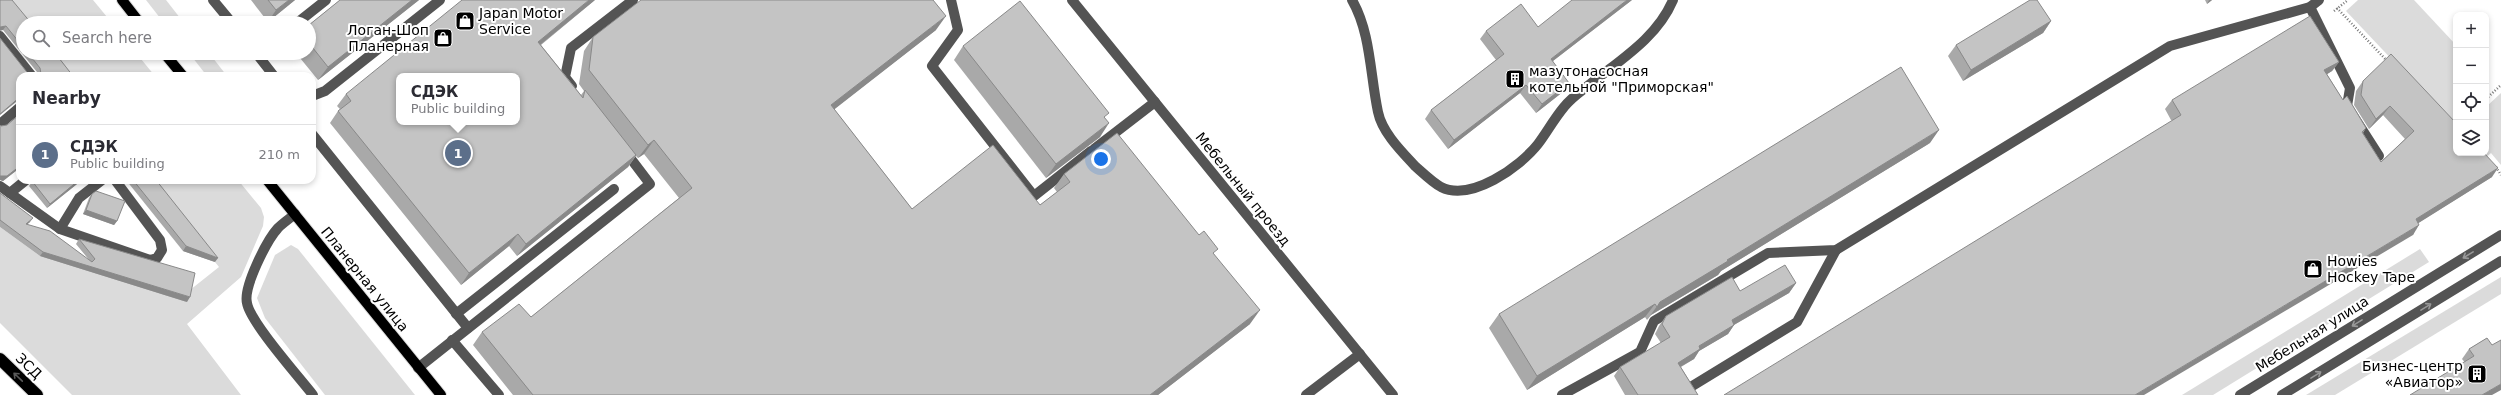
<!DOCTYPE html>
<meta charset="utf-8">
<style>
:root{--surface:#fff;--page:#f2f2f3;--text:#2b2b33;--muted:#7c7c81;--line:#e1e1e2;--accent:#000}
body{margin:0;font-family:"DejaVu Sans",sans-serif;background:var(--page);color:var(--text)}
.controls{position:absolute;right:12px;top:12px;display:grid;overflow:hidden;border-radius:8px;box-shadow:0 2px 6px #0003}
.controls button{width:36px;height:36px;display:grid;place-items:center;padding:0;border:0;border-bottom:1px solid var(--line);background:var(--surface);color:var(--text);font:20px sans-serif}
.you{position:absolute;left:1101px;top:159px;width:14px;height:14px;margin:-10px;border:3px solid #fff;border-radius:50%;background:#1a73e8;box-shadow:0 0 0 6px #1a73e833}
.badge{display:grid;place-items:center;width:26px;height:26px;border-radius:50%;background:var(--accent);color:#fff;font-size:13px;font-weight:700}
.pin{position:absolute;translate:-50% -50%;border:2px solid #fff;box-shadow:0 1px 4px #0006}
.popup{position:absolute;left:396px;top:73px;width:124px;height:52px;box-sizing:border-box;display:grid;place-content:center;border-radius:8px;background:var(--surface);filter:drop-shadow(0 1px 3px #0005);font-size:13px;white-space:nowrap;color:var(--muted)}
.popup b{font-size:15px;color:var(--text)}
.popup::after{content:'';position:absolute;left:50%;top:100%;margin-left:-8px;border:8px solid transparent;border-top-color:var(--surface)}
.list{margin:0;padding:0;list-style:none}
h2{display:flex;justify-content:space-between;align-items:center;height:52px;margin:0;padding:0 16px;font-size:17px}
h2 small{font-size:13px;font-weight:400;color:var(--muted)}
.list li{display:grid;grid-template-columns:26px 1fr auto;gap:12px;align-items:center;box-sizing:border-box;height:60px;padding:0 16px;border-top:1px solid var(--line)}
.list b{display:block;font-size:15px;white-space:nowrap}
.list p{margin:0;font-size:13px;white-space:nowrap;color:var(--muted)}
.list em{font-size:13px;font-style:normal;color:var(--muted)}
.icon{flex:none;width:22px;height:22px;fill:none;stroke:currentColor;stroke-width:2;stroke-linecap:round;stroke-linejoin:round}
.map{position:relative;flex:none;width:2501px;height:395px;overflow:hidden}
.search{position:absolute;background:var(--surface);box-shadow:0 2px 6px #0003;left:16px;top:16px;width:300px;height:44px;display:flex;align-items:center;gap:10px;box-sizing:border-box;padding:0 14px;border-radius:22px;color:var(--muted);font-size:15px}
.panel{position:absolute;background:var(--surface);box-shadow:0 2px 6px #0003;left:16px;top:72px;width:300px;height:112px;border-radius:12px}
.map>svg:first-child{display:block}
</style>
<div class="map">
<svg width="2501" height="395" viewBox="0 0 2501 395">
<rect width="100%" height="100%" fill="#fff"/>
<!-- green -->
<g fill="#dbdbdb">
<polygon points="6,0 93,0 112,23 24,23"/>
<polygon points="146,0 166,0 184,23 164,23"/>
<polygon points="2358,0 2414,0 2456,45 2456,119 2452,123 2346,11"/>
<polygon points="48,53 136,53 155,76 66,76"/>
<polygon points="189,53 209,53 227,76 207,76"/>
<polygon points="2501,93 2501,165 2491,153 2485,158 2480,153 2486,153 2486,107"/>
<polygon points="149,180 238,180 261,208 264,217 263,226 241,277 187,324 241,395 72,395 0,323 0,227 40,256 190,290 219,267"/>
<polygon points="291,245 298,249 415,395 325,395 265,318 257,298 275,255"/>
<polygon points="2420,249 2429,262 2213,395 2182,395"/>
<polygon points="2501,277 2501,294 2335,395 2306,395"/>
</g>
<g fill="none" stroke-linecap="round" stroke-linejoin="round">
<!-- major casing -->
<g stroke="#dbdbdb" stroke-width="12">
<g id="major">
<polyline points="122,0 140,23"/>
<polyline points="164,53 183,76"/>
<polyline points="267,180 441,395"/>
</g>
</g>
<!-- highway casing -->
<g stroke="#dbdbdb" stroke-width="14">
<polyline id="highway" points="0,359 37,395"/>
</g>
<!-- path -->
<g stroke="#767676" stroke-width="2.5" stroke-dasharray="1 2" stroke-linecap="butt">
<polyline points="2337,8 2388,62"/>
<polyline points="2334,11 2348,0"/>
<polyline points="2486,99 2501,85"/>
<polyline points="2496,167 2501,175"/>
</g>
<!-- minor -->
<g stroke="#545454" stroke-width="10">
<polyline points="213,0 232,23"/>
<polyline points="951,0 958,30 932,66 1034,196 1091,151"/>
<polyline points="1072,0 1393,395"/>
<path d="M1352,0C1371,33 1370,75 1378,112C1382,132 1401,151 1415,166C1423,173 1432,182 1441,187C1471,202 1520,167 1538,144C1547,132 1554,119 1564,107C1571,98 1580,92 1589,85C1620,60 1657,38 1673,0"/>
<polyline points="2310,7 2350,88 2347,106 2379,156"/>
<polyline points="297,23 326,0"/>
<polyline points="0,36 32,76"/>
<polyline points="256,53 274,76"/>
<polyline points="572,86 565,77 571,48 633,0"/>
<polyline points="312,96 325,91 440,0"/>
<polyline points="0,124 20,107"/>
<polyline points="312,134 468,328"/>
<polyline points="1094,149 1155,102"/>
<polyline points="0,186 60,229 150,260 157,258 162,250 160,240 115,180"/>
<polyline points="10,193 26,180"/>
<path d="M295,214C289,219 283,223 278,228C267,240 243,287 247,303C250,322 299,377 313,395"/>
<polyline points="60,229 79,198 102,180"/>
<polyline points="456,314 614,189"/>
<polyline points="452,340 499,395"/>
<polyline points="418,368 650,184 625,151"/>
<polyline points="1689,388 1797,322 1836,250"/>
<polyline points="1306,395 1360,354"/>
<polyline points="1562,395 1640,352 1654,321 1768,253 1836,250 2170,46 2310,7 2319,0"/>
<polyline points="2240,395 2501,235"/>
<polyline points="2282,395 2501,261"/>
</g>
<!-- major -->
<use href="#major" stroke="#000" stroke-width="10"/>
<!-- highway -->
<use href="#highway" stroke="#000" stroke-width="12"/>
</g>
<!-- wall -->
<g fill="#a9a9a9">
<polygon points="0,0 23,23 23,53 55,53 73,76 38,76 37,72 3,30"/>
<polygon points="251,0 295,0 268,22"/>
<polygon points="340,0 419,0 318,80 296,53 309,53 309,25"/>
<polygon points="595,0 541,45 581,95 584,91 579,84 584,51 593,37 936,30 834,109 912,209 1040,205 1057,192 1054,188 1064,174 1214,254 1250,324 1158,395 513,395 473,345 482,332 531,317 679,198 644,154 638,158 636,156 628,167 517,256 509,246 461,285 330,123 338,111 340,109 337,106 346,94"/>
<polygon points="1632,0 1553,61 1564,91 1536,113 1520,93 1448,149 1425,119 1431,110 1496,60 1480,39 1486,31 1538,27"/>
<polygon points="2205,0 2212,0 2207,4"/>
<polygon points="2051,21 2043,33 1963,81 1948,56 1956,45"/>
<polygon points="963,46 1105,118 1100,137 1046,178 954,60"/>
<polygon points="2339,62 2332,71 2327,74 2343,100 2366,128 2363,133 2381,162 2405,139 2383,115 2369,129 2354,105 2356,91 2363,81 2492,177 2418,223 2413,235 2171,120 2165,109 2172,100"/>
<polygon points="20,114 20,174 17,170 3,181 0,180 0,125 1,126 7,125"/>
<polygon points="1930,143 1721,271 1718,275 1651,315 1647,320 1645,317 1527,390 1489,328 1499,314"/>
<polygon points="32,180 82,180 47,208 29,186 32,182"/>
<polygon points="126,180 156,180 215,262 183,251"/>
<polygon points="0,193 30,222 27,224 90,261 76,244 79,239 187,302 40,256 0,227"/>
<polygon points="92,194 117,221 114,225 83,214 89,198"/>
<polygon points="1796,283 1789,293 1734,325 1728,334 1699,351 1694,359 1681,367 1698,395 1625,395 1614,376 1620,367 1661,343 1655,334 1659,326 1666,316 1740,291"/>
<polygon points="2487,338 2492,395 2462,359 2469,349"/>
</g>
<!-- shaded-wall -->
<g fill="#898989">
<polygon points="289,0 295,0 268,22 276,10"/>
<polygon points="412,0 419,0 318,80 328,67"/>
<polygon points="589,0 595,0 530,53 538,42"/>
<polygon points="1627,0 1632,0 1545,67 1551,59"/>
<polygon points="2209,0 2212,0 2207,4"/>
<polygon points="946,16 936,30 822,119 831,105"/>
<polygon points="2051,21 2043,33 1963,81 1971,70"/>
<polygon points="6,26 3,30 0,31 0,27"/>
<polygon points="2339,62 2332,71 2318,80 2324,70"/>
<polygon points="1569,83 1564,91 1536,113 1542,104"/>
<polygon points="1526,85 1520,93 1448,149 1454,140"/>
<polygon points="19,97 20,97 20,101 16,102 0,115 0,114"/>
<polygon points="2390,106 2383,115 2369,129 2376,119"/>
<polygon points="1109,123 1100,137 1046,178 1056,164"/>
<polygon points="1939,130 1930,143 1721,271 1718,275 1651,315 1647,320 1660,302 1727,260"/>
<polygon points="654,140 644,154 638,158 648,145"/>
<polygon points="636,155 628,167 517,256 526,244"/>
<polygon points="20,166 17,170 3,181 0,180 0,176"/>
<polygon points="2498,168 2492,177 2409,229 2416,219"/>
<polygon points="79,180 82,180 47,208 50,204"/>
<polygon points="86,210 117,221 114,225 83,214"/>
<polygon points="33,218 30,222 23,228 26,224"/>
<polygon points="2419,225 2413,235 2144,395 2135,395"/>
<polygon points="518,234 509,246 461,285 469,273"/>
<polygon points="186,246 218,258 215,262 183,251"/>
<polygon points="43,252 190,297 187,302 40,256"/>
<polygon points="1796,283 1789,293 1725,330 1732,320"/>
<polygon points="1655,304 1645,317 1527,390 1537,376"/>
<polygon points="1260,310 1250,324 1158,395 1150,395"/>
<polygon points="1734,325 1728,334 1699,351 1694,359 1671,372 1678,363 1699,346"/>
<polygon points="2501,384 2501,390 2492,395 2482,395"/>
</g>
<!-- building -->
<g fill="#c4c4c4" stroke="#898989" fill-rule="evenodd">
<polygon points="0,0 12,0 31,23 23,23 23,47 6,26 0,27"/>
<polygon points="268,0 289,0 276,10"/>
<polygon points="340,0 412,0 328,67 309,43 309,25"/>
<path d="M462,0H589L538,42L583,98L585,90L636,155L526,244L518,234L469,273L338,111L351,101L346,94ZM399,76H517V122H399Z"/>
<polygon points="641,0 933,0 946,16 831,105 912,209 993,145 1040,205 1070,182 1064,174 1117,133 1199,235 1204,231 1218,249 1213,253 1260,310 1150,395 533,395 482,332 519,304 531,317 692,188 654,140 648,145 589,70 593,37"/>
<polygon points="1572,0 1627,0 1551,59 1569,83 1542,104 1526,85 1454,140 1431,110 1504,54 1486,31 1521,4 1538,27"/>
<polygon points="2030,0 2037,0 2051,21 1971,70 1956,45"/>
<polygon points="1020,1 1109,113 1104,117 1109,123 1056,164 963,46"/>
<polygon points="2310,16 2339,62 2324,70 2343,100 2347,96 2366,128 2362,132 2381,162 2414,131 2390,106 2376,119 2361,95 2363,81 2391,54 2456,123 2456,153 2484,153 2498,168 2416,219 2419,225 2135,395 1724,395 2181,115 2172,100"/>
<polygon points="0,38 30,76 32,76 20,76 20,97 0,114"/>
<polygon points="28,53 55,53 73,76 39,76 41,74 40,68"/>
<polygon points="1901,67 1939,130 1727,260 1728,261 1660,302 1657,307 1655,304 1537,376 1499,314"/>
<polygon points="20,114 20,166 7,176 0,176 0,125 1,126 7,125"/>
<polygon points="33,180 79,180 50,204 32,181"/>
<polygon points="133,180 156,180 218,258 186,246"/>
<polygon points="96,191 125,201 117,221 86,210 92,194"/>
<polygon points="0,193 33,218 26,224 50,231 92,262 95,259 79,239 195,273 190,297 43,252 0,220"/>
<polygon points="1785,265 1796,283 1732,320 1734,325 1699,346 1700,349 1678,363 1698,395 1638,395 1620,367 1670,337 1662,324 1666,316 1732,277 1740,291"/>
<polygon points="2487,338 2492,345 2501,340 2501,384 2482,395 2410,395 2474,356 2469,349"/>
</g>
<!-- one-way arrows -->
<defs><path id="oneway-shaft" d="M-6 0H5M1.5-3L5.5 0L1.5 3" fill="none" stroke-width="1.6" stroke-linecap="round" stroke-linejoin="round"/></defs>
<g stroke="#989898">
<use href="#oneway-shaft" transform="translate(2468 255) rotate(149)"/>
<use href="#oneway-shaft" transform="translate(2426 307) rotate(-32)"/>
<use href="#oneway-shaft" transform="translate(2357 323) rotate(148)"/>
<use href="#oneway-shaft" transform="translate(2316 375) rotate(-32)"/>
</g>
<use stroke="#595959" href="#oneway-shaft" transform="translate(18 377) rotate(-136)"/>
<!-- icons -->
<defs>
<g id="shop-square" transform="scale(1)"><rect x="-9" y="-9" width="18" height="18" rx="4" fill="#000" stroke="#fff"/><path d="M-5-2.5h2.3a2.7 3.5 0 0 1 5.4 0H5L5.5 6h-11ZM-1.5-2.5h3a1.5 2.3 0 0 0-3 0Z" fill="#fff"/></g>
<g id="building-square" transform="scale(1)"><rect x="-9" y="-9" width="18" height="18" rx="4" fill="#000" stroke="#fff"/><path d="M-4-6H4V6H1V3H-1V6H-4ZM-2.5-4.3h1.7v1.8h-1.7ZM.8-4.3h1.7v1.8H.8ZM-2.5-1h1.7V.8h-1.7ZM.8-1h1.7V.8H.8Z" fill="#fff"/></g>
</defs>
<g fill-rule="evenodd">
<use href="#shop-square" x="465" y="21"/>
<use href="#shop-square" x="443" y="38"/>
<use href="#building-square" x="1515" y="79"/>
<use href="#shop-square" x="2313" y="269"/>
<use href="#building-square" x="2477" y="374"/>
</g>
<g text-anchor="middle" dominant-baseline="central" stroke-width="4" stroke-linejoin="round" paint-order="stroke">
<!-- poi labels -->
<g font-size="14" fill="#000" stroke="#fff" text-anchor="start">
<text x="479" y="13">Japan Motor<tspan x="479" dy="16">Service</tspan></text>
<text x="429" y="30" text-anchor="end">Логан-Шоп<tspan x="429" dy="16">Планерная</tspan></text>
<text x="1529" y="71">мазутонасосная<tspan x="1529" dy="16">котельной "Приморская"</tspan></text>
<text x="2327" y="261">Howies<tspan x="2327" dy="16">Hockey Tape</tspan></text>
<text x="2463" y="366" text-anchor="end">Бизнес-центр<tspan x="2463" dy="16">«Авиатор»</tspan></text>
</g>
<!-- street labels -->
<g font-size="14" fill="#000" stroke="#fff">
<text transform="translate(1243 189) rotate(51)">Мебельный проезд</text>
<text transform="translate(365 279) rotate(51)">Планерная улица</text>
<text transform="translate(2312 334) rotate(-32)">Мебельная улица</text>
<text transform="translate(29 366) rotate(44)">ЗСД</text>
</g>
</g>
</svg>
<div class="controls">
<button>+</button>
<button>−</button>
<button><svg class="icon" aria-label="locate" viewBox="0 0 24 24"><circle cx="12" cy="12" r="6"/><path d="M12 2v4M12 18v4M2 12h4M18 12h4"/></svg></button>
<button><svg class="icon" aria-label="layers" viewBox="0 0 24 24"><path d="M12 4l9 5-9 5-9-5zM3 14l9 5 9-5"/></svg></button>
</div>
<div class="you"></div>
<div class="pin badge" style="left:458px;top:153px;background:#5c6f8a">1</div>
<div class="popup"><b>СДЭК</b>Public building</div>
<div class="search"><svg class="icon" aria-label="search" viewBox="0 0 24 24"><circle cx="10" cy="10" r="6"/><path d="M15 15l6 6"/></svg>Search here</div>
<section class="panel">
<h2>Nearby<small></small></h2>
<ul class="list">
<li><span class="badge" style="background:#5c6f8a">1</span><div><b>СДЭК</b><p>Public building</p></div><em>210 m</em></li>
</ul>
</section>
</div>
